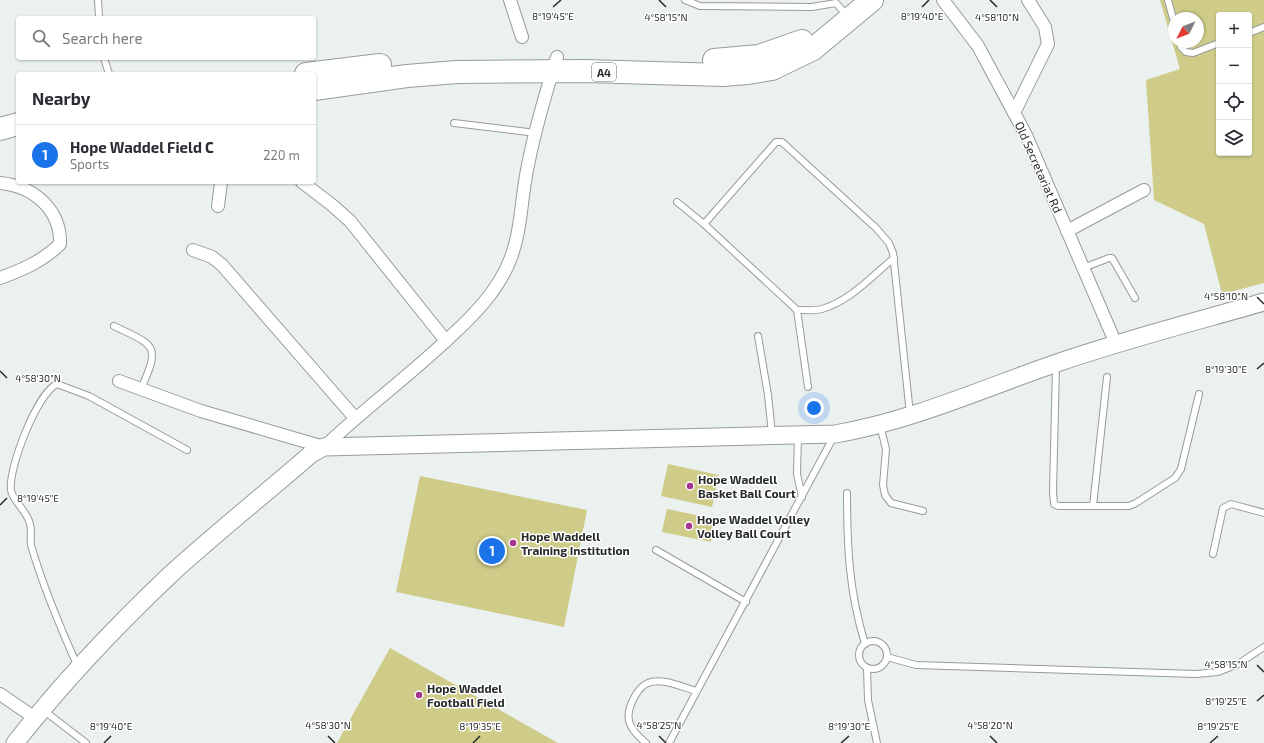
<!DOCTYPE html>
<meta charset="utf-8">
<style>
:root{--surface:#fff;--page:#f7f7f7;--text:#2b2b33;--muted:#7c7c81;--line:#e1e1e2;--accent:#1a73e8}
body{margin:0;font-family:"Exo 2",sans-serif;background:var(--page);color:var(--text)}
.controls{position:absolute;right:12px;top:12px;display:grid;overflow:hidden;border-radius:4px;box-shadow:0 1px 3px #0004}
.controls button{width:36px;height:36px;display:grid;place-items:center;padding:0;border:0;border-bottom:1px solid var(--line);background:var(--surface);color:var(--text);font:20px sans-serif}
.compass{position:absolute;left:1168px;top:12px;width:36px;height:36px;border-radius:50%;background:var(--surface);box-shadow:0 1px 3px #0004;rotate:228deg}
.you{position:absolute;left:814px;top:408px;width:14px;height:14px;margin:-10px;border:3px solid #fff;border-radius:50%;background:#1a73e8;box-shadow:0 0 0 6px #1a73e833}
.badge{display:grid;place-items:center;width:26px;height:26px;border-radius:50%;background:var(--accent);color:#fff;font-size:13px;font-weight:700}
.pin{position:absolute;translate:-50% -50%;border:2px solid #fff;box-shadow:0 1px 4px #0006}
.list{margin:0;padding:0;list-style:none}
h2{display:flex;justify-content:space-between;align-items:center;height:52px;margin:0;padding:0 16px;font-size:17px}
h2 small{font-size:13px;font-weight:400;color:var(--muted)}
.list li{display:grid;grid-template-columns:26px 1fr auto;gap:12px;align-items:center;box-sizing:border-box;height:60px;padding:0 16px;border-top:1px solid var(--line)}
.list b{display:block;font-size:15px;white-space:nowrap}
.list p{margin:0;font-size:13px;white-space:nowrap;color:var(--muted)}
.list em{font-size:13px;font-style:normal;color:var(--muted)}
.icon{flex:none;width:22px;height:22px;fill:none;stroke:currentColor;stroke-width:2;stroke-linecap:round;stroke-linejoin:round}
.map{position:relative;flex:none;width:1264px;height:743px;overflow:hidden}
.search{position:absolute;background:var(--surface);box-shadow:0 1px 3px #0004;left:16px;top:16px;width:300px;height:44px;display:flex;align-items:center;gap:10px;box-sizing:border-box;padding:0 14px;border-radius:4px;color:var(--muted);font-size:15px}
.panel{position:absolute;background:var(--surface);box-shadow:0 1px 3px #0004;left:16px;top:72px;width:300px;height:112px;border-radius:4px}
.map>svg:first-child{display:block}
</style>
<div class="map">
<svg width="1264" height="743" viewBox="0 0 1264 743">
<rect width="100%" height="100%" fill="#ebf1ef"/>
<!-- park -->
<g fill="#cfcb89" fill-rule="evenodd">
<path d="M1160,0H1264V283L1222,294L1204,224L1154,200L1146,80L1180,69ZM1219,15H1249V153H1219ZM1174,18H1198V42H1174Z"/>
<polygon points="668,464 719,475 712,507 661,496"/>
<polygon points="420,476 587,510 564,627 396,592"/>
<polygon points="667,509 715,519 711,542 662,532"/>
<polygon points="390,648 558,743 337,743"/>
</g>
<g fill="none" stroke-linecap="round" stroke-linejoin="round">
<!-- lane casing -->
<g stroke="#979c9a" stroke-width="8">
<g id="lane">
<polyline points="98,0 99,18"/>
<polyline points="685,0 700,6 812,7 836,3 842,10"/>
<polyline points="1168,0 1174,22"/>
<polyline points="1249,33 1264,27"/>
<polyline points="1180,42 1181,47 1186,52 1193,53 1219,43"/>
<polyline points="104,58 109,74"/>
<polyline points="454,123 536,133"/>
<polyline points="677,202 704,224 797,310 808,387"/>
<polyline points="704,224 776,142 782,142 876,228 889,243 893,253 910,414"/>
<polyline points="1083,268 1109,258 1112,258 1135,298"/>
<path d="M797,310C805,310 815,311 822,309C850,301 872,276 894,258"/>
<path d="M114,326C155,346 161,344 141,389"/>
<polyline points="758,336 768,395 772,434"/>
<polyline points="1056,365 1053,492 1054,504 1058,506 1129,506 1136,503 1175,478 1181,469 1199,394"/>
<polyline points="880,425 886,449 883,485 885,495 891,503 923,511"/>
<polyline points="798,436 797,474 802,497"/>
<path d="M847,493C847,548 849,591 865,644"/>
<polyline points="1093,506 1107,377"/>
<polyline points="656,550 746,602"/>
<polyline points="1213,554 1223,508 1231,504 1264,513"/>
<circle cx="873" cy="655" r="14"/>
<polyline points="887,657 916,665 1196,674 1218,672 1238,664 1264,647"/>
<path d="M78,667C60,627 43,587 31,545C30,538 32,531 30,524C27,510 12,501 11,490C8,469 37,393 57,384L89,396L187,450"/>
<polyline points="867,668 868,700 877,743"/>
<polyline points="43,710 86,743"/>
<path d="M646,743C628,728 623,717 635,696C638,691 642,685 648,683C661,677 682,687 696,691"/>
<polyline points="669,743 834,436"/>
</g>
</g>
<!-- street casing -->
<g stroke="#979c9a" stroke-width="14">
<g id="street">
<polyline points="510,0 522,37"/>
<polyline points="943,0 978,46 1026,135 1116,344"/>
<polyline points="1014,113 1048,44 1045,27 1028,0"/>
<polyline points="302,182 332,205 350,221 446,341"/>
<path d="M0,183C33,186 61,209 60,244C43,261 22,270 0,278"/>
<polyline points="218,206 221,182"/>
<polyline points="1067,231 1144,190"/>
<polyline points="193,250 212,257 222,265 355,418"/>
<path d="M119,381L201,411L324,447C364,409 409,376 449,338C473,316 498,291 510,260C522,230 521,196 528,165C535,129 546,92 557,57"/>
<polyline points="0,694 35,718"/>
</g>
</g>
<!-- secondary casing -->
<g stroke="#979c9a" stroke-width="19">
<path id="secondary" d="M15,743C62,683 115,627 171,574C216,533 265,494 311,454L324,447L835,434C911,421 982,389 1054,364C1123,340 1194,322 1264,302"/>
</g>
<!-- highway casing -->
<g stroke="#979c9a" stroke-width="24">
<g id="highway">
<polyline points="714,60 759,56 802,41"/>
<polyline points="306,74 380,65"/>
<polyline points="314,89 407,76 457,72 585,71 723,75 748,73 772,69 813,49 872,0"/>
<polyline points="0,129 18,124"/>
</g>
</g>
<!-- lane -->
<use href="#lane" stroke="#fff" stroke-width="6"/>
<!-- street -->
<use href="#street" stroke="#fff" stroke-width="12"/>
<!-- secondary -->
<use href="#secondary" stroke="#fff" stroke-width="17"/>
<!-- highway -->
<use href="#highway" stroke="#fff" stroke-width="22"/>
</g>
<!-- ticks -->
<path fill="none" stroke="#292b2a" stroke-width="1.5" d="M659,0L666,7M990,0L997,7M553,7L561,0M922,7L929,0M1257,297L1264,304M1257,369L1264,363M0,371L7,378M0,505L7,498M1257,665L1264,672M1257,701L1264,695M328,736L335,743M659,736L666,743M990,736L997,743M104,743L111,736M473,743L480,736M841,743L849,736M1210,743L1218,736"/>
<!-- markers -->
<g fill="#a53490" stroke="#fff" stroke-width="1.5">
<circle cx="690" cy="486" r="4"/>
<circle cx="689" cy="526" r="4"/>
<circle cx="513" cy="543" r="4"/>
<circle cx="419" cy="695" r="4"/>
</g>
<g text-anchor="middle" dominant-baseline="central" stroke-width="3" stroke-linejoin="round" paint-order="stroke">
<!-- shield labels -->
<rect fill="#fff" stroke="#696b6a" stroke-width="1" x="592" y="63" width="24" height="18" rx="3"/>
<g font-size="11" font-weight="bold" fill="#292b2a">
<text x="604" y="72">A4</text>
</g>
<!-- street labels -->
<g font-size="12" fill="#292b2a" stroke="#fff">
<text transform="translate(1039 167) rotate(66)">Old Secretariat Rd</text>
</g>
<!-- poi labels -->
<g font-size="12" font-weight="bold" fill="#292b2a" stroke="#fff" text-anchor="start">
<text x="698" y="479">Hope Waddell<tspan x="698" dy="14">Basket Ball Court</tspan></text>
<text x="697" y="519">Hope Waddel Volley<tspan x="697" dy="14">Volley Ball Court</tspan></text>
<text x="521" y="536">Hope Waddell<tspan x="521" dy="14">Training Institution</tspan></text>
<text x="427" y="688">Hope Waddel<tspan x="427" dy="14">Football Field</tspan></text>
</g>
</g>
<g font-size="10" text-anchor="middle" fill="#292b2a" stroke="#fff" stroke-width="3" stroke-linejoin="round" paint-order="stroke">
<text x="553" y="20">8°19'45"E</text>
<text x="922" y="20">8°19'40"E</text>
<text x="666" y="21">4°58'15"N</text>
<text x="997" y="21">4°58'10"N</text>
<text x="1226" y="300">4°58'10"N</text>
<text x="1226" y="373">8°19'30"E</text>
<text x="38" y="382">4°58'30"N</text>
<text x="38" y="502">8°19'45"E</text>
<text x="1226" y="668">4°58'15"N</text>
<text x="1226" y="705">8°19'25"E</text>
<text x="328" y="729">4°58'30"N</text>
<text x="659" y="729">4°58'25"N</text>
<text x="990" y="729">4°58'20"N</text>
<text x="111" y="730">8°19'40"E</text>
<text x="480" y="730">8°19'35"E</text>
<text x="849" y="730">8°19'30"E</text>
<text x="1218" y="730">8°19'25"E</text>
</g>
</svg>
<div class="controls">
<button>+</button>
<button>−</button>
<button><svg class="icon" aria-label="locate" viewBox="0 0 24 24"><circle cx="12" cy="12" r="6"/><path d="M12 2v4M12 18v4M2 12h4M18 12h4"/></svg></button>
<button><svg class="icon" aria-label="layers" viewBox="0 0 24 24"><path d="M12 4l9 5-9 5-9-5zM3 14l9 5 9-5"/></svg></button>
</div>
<svg class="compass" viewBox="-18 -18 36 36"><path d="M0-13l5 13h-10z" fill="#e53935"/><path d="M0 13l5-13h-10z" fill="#7c7c81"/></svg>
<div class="you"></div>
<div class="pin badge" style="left:492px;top:551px">1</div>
<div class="search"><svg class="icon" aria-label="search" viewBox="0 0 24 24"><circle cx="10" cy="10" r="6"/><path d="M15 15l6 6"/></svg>Search here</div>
<section class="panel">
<h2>Nearby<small></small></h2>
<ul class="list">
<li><span class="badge">1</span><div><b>Hope Waddel Field C</b><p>Sports</p></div><em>220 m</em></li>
</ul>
</section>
</div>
